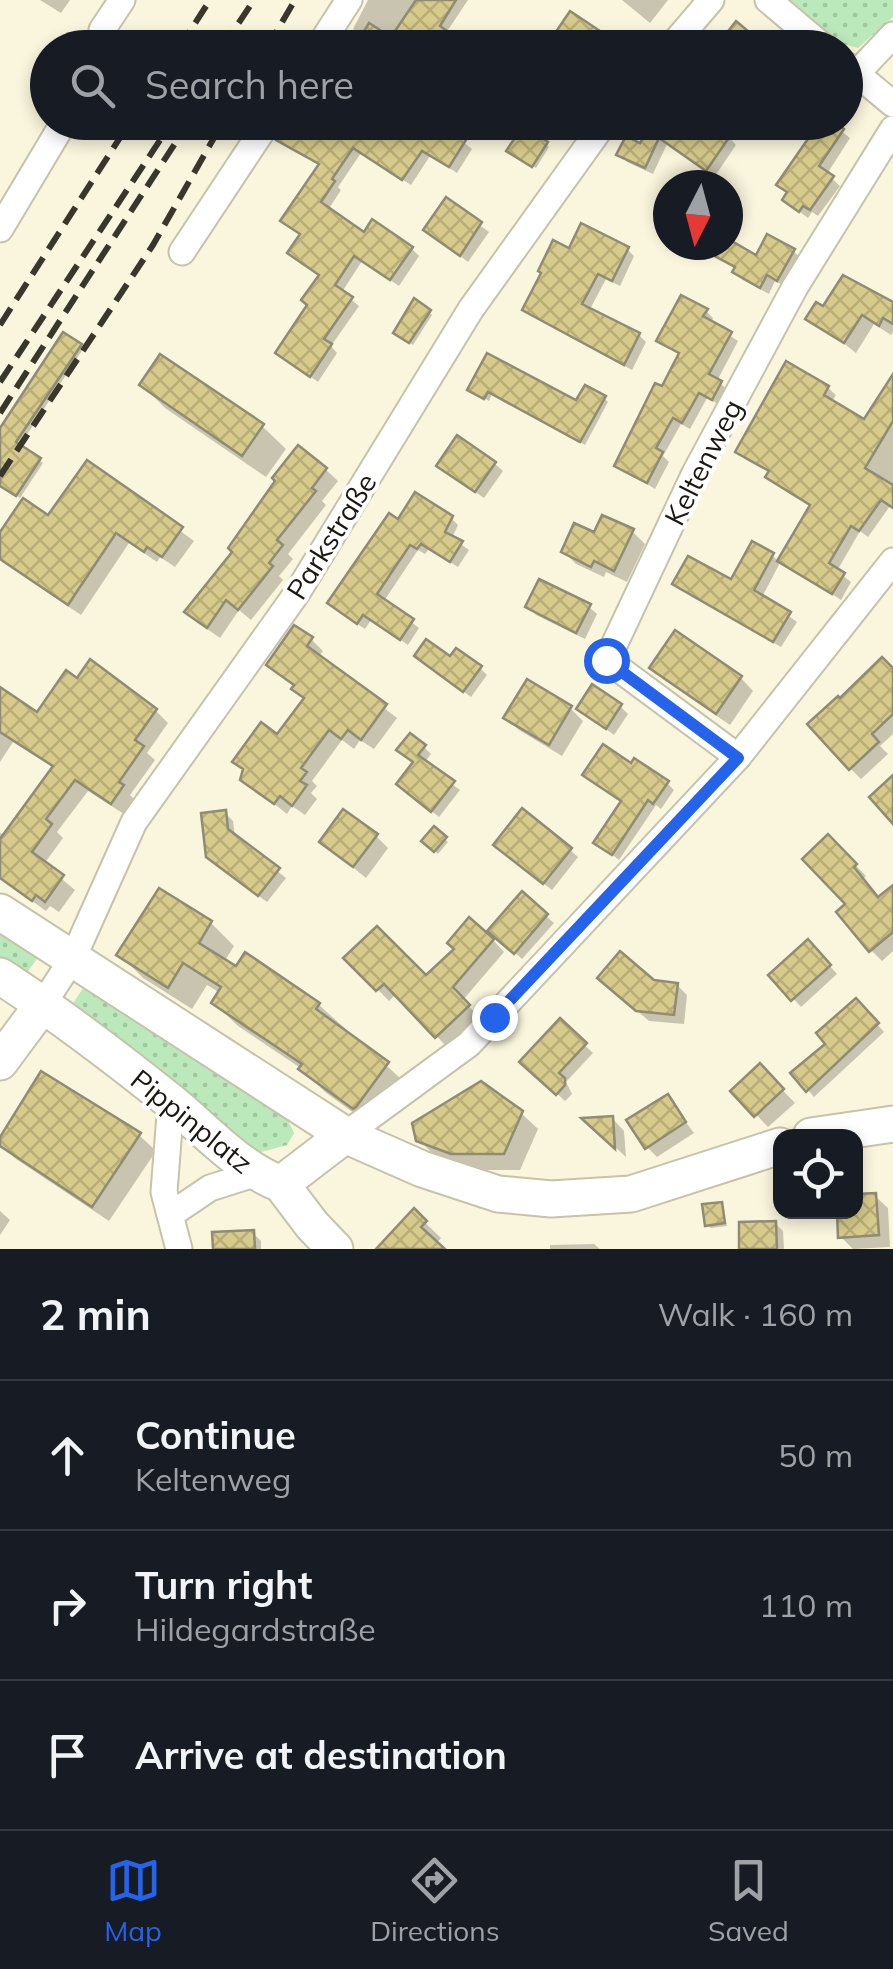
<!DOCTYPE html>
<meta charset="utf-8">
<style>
:root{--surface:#171b24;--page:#20242c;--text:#f1f3f6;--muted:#9ea1a6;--line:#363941;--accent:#2563eb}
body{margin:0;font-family:Mulish,sans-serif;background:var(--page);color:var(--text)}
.controls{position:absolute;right:30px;bottom:30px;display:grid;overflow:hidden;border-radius:20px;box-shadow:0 5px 15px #0003}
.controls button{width:90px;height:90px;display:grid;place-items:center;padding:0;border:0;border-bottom:2px solid var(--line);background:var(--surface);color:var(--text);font:50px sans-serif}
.compass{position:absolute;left:653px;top:170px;width:90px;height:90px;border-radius:50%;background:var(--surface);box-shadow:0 5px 15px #0003;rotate:186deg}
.stop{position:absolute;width:30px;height:30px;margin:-22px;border:8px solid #2563eb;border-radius:50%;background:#fff}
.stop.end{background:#2563eb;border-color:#fff;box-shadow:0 2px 10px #0008}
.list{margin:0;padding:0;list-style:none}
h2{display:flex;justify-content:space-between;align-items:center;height:130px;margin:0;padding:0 40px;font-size:42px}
h2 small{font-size:32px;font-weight:400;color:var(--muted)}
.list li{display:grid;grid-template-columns:65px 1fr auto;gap:30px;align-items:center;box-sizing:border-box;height:150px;padding:0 40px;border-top:2px solid var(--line)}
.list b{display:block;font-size:38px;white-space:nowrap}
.list p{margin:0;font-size:32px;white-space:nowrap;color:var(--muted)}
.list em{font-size:32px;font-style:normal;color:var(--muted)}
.icon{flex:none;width:55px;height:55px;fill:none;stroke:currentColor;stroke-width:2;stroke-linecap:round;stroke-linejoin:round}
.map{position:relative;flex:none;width:893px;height:1249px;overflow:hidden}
.search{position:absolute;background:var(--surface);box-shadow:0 5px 15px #0003;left:30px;right:30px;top:30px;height:110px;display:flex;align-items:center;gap:25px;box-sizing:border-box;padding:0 35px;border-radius:55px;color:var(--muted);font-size:38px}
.sheet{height:580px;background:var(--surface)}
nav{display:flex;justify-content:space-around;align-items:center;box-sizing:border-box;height:140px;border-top:2px solid var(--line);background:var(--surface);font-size:28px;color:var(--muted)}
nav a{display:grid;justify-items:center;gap:5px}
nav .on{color:var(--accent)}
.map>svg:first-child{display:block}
</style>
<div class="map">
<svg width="893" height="1249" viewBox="0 0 893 1249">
<defs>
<pattern id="park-dots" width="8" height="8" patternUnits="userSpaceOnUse" patternTransform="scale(2.5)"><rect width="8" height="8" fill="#bbe9bb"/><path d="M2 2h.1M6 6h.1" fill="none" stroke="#a0c7a0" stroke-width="1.8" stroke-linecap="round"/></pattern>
<pattern id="building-cross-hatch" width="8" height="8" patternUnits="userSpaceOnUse" patternTransform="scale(2.5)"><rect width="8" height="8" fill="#d7cb8b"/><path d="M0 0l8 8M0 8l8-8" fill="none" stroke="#b8ae77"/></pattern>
</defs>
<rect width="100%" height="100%" fill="#faf6dd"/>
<!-- park -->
<g fill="url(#park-dots)">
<polygon points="783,0 893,0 893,17 858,48 836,42"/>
<polygon points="0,926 41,953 24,977 0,960"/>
<polygon points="88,981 284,1112 294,1133 287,1145 261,1152 225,1129 69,1009"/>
</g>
<!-- shadow -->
<g fill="#0003">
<polygon points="40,0 70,0 61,13"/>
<polygon points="368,0 468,0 446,33 467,48 363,38 353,29"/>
<polygon points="622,0 668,0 650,23"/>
<polygon points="291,122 473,122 461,140 472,149 457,173 430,156 411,185 361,153 338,187 341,190 328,210 364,235 411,248 419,256 399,286 362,261 342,292 359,306 331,346 337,353 318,382 278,353 309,306 321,276 303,236 321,166 280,140"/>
<polygon points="657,122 715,122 736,145 715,176 667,144 653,174 627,162 620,154 641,146"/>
<polygon points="795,122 837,122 835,126 850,138 827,174 840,186 818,216 812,212 808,218 793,207 814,135"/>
<polygon points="546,143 549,147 536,168 513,154"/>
<polygon points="446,201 489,232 468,262 426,230"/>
<polygon points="627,249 634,256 620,286 606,279 589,311 639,335 646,342 632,370 532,316 525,309 544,273 570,251"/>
<polygon points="793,251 801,258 786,287 775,281 769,294 743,280 735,272 736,269 723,258 757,258"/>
<polygon points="866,290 893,305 893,332 891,335 874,324 856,353 831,333"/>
<polygon points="706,311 713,318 711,323 738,341 717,381 728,390 720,405 707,398 690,429 681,424 663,456 669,462 655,489 617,466 681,355 659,341"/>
<polygon points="429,312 432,315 413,345 399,336"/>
<polygon points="80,346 83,349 19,447 43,463 20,498 0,485 0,432"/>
<polygon points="893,379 893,508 890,506 868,537 860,531 837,571 851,582 841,600 781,561 762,597 797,622 781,647 683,591 676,583 732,583 772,555 779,562 812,506 776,484 769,476 771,473 738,451 828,388 836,395 831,403 865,422"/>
<polygon points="142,385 262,426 286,449 266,477 165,408"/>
<polygon points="470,389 577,404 604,398 608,402 585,445 492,394 489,401"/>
<polygon points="88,463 194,541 175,567 160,557 157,562 129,543 81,615 2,562 0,536 49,518"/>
<polygon points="495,464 503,471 484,498 447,473"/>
<polygon points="326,470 338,481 322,501 326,505 288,554 293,559 279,576 283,580 251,620 239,610 220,638 200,624 188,612 235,552"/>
<polygon points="451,518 458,525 452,538 469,550 458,567 429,549 425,554 418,550 384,601 419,628 408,645 371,620 365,629 337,610 399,522"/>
<polygon points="632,531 645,544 627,582 606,572 604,577 576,564 564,552 595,536"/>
<polygon points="528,607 589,607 597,614 585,639 536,615"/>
<polygon points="676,634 741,678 753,691 730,725 664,680 652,668"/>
<polygon points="311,639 323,651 318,657 397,718 374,749 360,740 354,749 342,740 312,781 317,786 311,793 317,799 305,815 292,806 287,814 243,779 306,700 296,687 269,664"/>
<polygon points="451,659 480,668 487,675 471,697 424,663"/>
<polygon points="893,671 893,734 880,746 888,754 861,779 850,768"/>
<polygon points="0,694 37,715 156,711 168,723 147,753 155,760 130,795 134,799 124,814 88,791 57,832 63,838 44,864 75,890 59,912 50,906 46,911 0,878 0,833 5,836 54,768 13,742 0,762"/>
<polygon points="620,706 628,714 614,735 579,709"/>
<polygon points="570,708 583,721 562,756 519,730 506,718"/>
<polygon points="424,747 431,754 424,763 460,790 439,817 406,791 415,763 406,756"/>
<polygon points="667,783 674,790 661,809 656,805 619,860 596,842"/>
<polygon points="225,813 233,821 235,837 286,878 267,902 217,865"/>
<polygon points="434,830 448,842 438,854 424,841"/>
<polygon points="376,836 388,848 366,878 322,842"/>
<polygon points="828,837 866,876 863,879 879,900 893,897 893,951 882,961 871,950 849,905"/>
<polygon points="570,850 578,857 552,890 504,853"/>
<polygon points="522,895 554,923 522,959 491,930"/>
<polygon points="211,923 234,946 224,962 236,970 246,956 319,1005 410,1087 377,1130 325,1092 302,1069 238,1026 214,1003 220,993 207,985 192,1009 143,978 119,954"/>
<polygon points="493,940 504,952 463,1000 480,1018 448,1048 396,994 389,1001 347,958 426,979"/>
<polygon points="808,942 837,974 801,1007 772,975"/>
<polygon points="653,982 677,985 687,995 684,1024 649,1021 611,988"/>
<polygon points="856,1001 884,1032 814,1097 808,1090 829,1044"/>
<polygon points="560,1022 593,1053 566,1082 572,1094 565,1101 523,1062"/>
<polygon points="760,1067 795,1103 768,1127 734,1091"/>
<polygon points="667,1097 694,1133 657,1157 647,1147"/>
<polygon points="521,1113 538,1129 520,1170 470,1170 436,1157 418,1139"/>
<polygon points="612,1118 624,1131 626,1157 586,1120"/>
<polygon points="139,1135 156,1151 109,1221 16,1159 0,1144"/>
<polygon points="875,1196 888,1208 890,1247 853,1249 841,1237 839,1212 856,1212 856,1197"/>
<polygon points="721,1204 727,1226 711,1228 707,1224"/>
<polygon points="0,1211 10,1220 0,1235"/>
<polygon points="414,1212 441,1238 436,1244 441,1249 382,1249"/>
<polygon points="775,1223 783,1231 784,1249 741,1249"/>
<polygon points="253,1233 261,1241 261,1249 215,1249"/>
<polygon points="594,1244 600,1249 550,1249 550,1245"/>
</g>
<!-- building -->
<g fill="url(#building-cross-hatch)" stroke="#8f8b75" stroke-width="2.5">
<polygon points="416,0 456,0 440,26 471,48 354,48 369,23 391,37"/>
<polygon points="570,11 591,25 625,48 545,48"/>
<polygon points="736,21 768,48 715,48"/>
<polygon points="318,122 437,122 466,140 449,167 422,151 402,180 353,148 332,179 335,181 321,202 364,232 372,219 413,247 390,280 354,256 335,285 353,297 324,339 332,344 310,377 275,353 307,305 301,300 319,275 287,253 300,234 280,221 319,164 276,140 286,125 308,137"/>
<polygon points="637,122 710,122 730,136 706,171 659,138 645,168 616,155 626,136 640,143 648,130"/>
<polygon points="795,122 835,122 844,129 819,166 834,176 810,210 803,206 799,212 782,200 787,192 776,185 812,133"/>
<polygon points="523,126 548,142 532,167 506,151"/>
<polygon points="446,197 482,222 460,256 423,230"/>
<polygon points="581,223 629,247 612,281 598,274 582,304 640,333 624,365 522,310 541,273 538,271 553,240 569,248"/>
<polygon points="767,234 795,249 777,281 767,275 760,288 732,272 735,267 694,245 728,245 730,240 756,255"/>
<polygon points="843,275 893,302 893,324 883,318 879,326 862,315 844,343 805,319 816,302 823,306"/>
<polygon points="681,295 708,309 703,316 732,332 709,374 722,381 712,400 699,393 682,423 673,418 656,448 663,452 647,483 614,466 655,383 662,386 679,353 656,341"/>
<polygon points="414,298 431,310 409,343 393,333"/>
<polygon points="63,332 82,344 16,442 41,458 16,496 0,486 0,428"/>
<polygon points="487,353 576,400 585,385 606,396 580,442 488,392 484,399 467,390"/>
<polygon points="160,354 264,424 242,456 139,385"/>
<polygon points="786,361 829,386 824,395 864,419 893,374 893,421 865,468 893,485 893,508 881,500 859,531 851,526 829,563 845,573 832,594 777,561 810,505 765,477 769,471 735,452"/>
<polygon points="457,435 496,462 475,492 436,466"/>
<polygon points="298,445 327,468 312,488 316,491 277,540 283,545 269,563 273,566 238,610 226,600 207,628 184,612 232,552 228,548 275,481 272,478"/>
<polygon points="87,460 183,527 162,557 147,547 144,552 116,533 68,605 0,559 0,532 23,498 48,515"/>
<polygon points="415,492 453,516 445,532 463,541 450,562 421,544 417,549 410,545 377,594 414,619 400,640 363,615 357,624 327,603 389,513 398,519"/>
<polygon points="602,515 634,529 614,571 594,561 591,567 561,552 574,523 594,532"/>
<polygon points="752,541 774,553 754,590 791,612 773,642 672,584 688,556 731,579"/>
<polygon points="539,579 591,604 576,633 525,607"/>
<polygon points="294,625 313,637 307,646 387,704 361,740 348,730 341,739 329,730 301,768 307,772 300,781 307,785 292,806 280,796 274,804 240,780 243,769 232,762 261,722 277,734 304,698 291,689 294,685 266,665"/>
<polygon points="675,630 742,676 716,714 649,668"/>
<polygon points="426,639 450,656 456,648 482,666 463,692 414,656"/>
<polygon points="882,657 893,668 893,714 872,734 879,742 849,770 807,724 838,696 840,698"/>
<polygon points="90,659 157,709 135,740 144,746 119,782 124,785 111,804 75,780 46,819 52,824 32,852 64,875 45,902 36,895 32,901 0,878 0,839 53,766 0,732 0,687 37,712 66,670 77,678"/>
<polygon points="527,679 572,706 549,745 503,718"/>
<polygon points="592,684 622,704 606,729 576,709"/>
<polygon points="410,733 426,745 418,755 455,781 431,812 396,784 413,762 396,750"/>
<polygon points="603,744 631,763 634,758 669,781 653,804 648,800 612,855 593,843 621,801 582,775"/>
<polygon points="893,775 893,824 869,797"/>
<polygon points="522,808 572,848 543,884 493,845"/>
<polygon points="343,809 378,834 353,867 319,842"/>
<polygon points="226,810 228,829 280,868 258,896 206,857 201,813"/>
<polygon points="434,826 447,837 434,852 421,841"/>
<polygon points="828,834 857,864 854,867 878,897 893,885 893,932 869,952 836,912 845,904 802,859"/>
<polygon points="159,888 212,921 199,943 236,966 245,952 320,1003 316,1009 389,1062 356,1107 353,1109 298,1069 302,1064 211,1003 221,987 183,963 168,988 116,955"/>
<polygon points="522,891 548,914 514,954 487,931"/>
<polygon points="469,917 494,939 453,987 470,1005 435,1038 384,984 376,991 343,958 377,926 426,975 454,949 447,943"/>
<polygon points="808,939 831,965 791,1001 768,975"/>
<polygon points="620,951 654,980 678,983 674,1015 636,1011 597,978"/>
<polygon points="856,998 879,1023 806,1092 790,1073 825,1044 816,1033"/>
<polygon points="560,1018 587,1043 559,1073 565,1078 565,1085 556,1095 519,1062"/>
<polygon points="760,1063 784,1089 754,1117 730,1091"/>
<polygon points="41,1071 141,1133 92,1207 0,1146 0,1137"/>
<polygon points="481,1081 523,1111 504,1154 451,1154 416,1141 412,1123"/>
<polygon points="668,1094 686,1122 645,1149 626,1120"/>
<polygon points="613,1116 615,1149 581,1118"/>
<polygon points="876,1193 879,1235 838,1238 837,1212 856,1212 856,1194"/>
<polygon points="722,1202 725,1223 705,1226 702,1204"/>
<polygon points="414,1208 427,1221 421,1227 445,1249 376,1249"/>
<polygon points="776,1221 777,1249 739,1249 739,1222"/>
<polygon points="254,1230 255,1249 213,1249 212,1232"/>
</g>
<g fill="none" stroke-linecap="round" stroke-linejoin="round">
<!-- street casing -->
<g stroke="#c6c3ab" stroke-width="29">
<g id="street">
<polyline points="768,0 825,48"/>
<polyline points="99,48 102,30 122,0"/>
<polyline points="318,48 349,0"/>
<polyline points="670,48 711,0"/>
<polyline points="846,65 893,104"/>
<polyline points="856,74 893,35"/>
<polyline points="0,229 64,122"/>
<polyline points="182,252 268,122"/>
<polyline points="738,757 607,660 695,473 795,287 893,129"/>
<polyline points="43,1004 73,958 134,822 297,593 471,309 605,122"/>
<polyline points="171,1102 164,1192 179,1249"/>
<polyline points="345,1135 469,1044 738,757 893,561"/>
<polyline points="170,1215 210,1188 254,1174"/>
</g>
</g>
<!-- secondary casing -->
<g stroke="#c6c3ab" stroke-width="39">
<g id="secondary">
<polyline points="0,912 345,1135 422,1169 498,1194 551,1199 631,1194 780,1146"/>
<path d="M0,976C59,1014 115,1057 170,1101C206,1130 237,1167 281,1184"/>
<polyline points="0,1062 43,1004"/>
<polyline points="811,1136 893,1124"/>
<polyline points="281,1184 312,1225 335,1249"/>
<polyline points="281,1184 345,1135"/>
</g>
</g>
<!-- street -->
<use href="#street" stroke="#fff" stroke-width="25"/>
<!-- secondary -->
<use href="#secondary" stroke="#fff" stroke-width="35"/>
<!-- rail -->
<g stroke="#39372c" stroke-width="6" stroke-dasharray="20 10" stroke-linecap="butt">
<polyline points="179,48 210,0"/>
<polyline points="222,48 254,0"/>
<polyline points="267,48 295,0"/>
<polyline points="0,325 130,122"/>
<polyline points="0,382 172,122"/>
<polyline points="0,413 189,122"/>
<polyline points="0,476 153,245 223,122"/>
</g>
</g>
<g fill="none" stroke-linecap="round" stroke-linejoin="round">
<!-- route -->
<polyline stroke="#2563eb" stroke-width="12" points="494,1017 738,758 606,660"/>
</g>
<g text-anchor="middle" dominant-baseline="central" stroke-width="8" stroke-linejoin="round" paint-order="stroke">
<!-- street labels -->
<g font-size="28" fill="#1a1810" stroke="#fff">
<text transform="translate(703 462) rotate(-63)">Keltenweg</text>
<text transform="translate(331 536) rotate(-58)">Parkstraße</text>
<text transform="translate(192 1121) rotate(39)">Pippinplatz</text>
</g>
</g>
</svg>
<div class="controls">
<button><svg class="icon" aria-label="locate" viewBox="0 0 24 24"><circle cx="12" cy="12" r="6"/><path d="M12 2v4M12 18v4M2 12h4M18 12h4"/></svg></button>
</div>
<svg class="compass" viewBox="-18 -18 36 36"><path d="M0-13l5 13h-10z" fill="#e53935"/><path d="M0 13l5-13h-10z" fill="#9ea1a6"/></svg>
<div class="stop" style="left:606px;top:660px"></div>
<div class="stop end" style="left:494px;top:1017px"></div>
<div class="search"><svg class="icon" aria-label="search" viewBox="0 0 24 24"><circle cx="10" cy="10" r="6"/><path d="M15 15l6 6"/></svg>Search here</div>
</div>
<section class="sheet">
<h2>2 min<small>Walk · 160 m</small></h2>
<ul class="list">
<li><svg class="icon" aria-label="ahead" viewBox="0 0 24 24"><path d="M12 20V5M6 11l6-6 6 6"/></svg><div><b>Continue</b><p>Keltenweg</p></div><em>50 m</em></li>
<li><svg class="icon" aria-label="right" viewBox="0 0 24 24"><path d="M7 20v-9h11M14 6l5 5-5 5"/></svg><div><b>Turn right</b><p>Hildegardstraße</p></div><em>110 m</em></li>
<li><svg class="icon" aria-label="arrive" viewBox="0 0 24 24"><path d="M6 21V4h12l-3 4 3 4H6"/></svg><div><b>Arrive at destination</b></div></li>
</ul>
</section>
<nav>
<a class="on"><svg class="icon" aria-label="map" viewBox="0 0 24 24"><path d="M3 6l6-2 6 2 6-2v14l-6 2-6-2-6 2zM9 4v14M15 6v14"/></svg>Map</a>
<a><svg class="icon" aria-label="directions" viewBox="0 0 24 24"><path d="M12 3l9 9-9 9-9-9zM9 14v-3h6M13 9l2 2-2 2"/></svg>Directions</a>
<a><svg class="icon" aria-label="saved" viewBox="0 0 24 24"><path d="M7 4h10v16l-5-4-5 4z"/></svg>Saved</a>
</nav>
